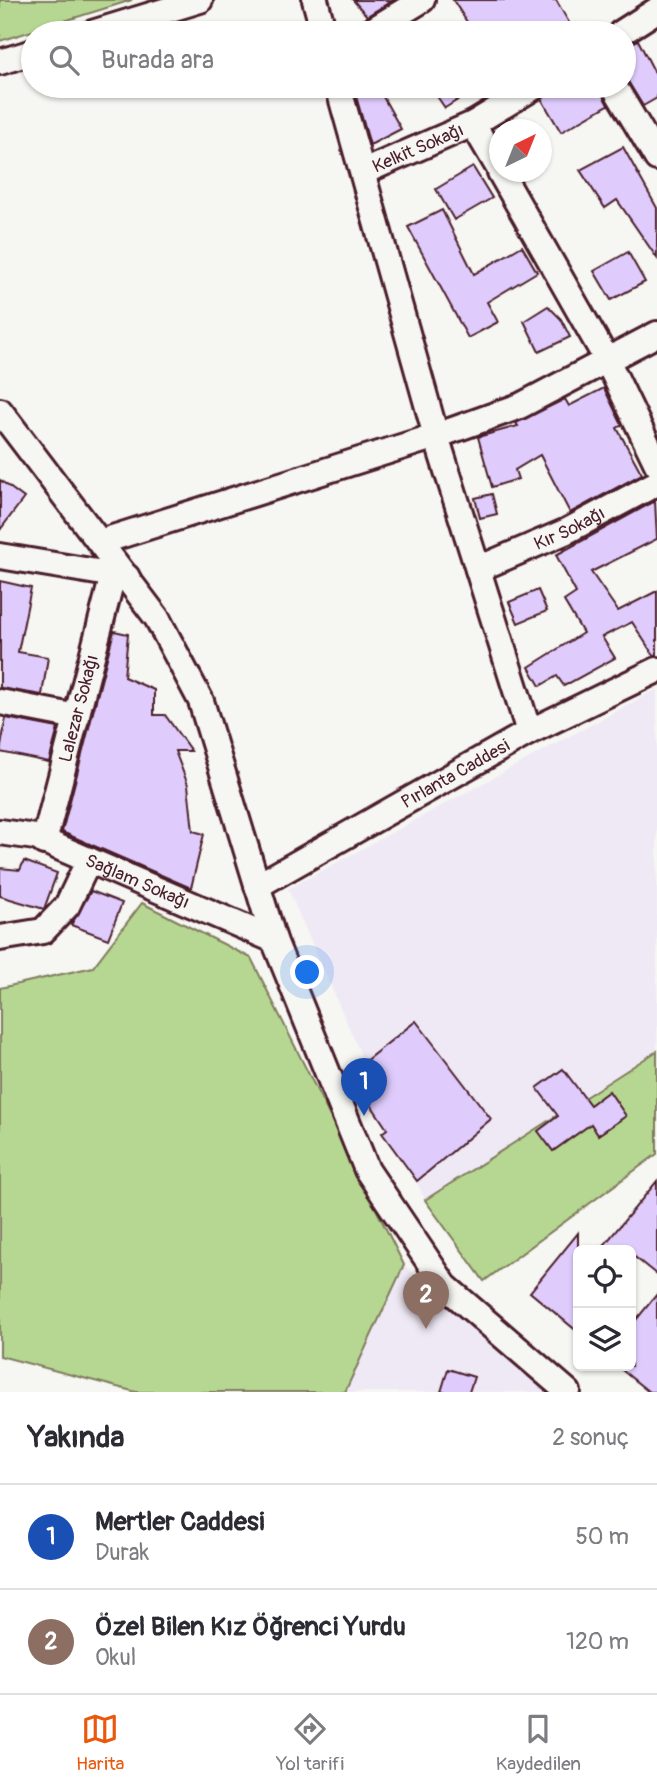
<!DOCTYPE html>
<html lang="tr">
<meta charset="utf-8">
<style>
:root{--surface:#fff;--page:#f2f2f3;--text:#2b2b33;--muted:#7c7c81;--line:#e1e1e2;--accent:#ea580c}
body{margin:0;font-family:Pangolin,sans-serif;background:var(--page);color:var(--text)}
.controls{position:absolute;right:21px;bottom:21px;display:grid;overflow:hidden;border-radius:10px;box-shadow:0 2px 5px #0004}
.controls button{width:63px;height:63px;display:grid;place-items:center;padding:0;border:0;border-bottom:2px solid var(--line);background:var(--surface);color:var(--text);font:35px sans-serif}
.compass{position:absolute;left:489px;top:119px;width:63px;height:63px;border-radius:50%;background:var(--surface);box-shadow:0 2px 5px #0004;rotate:43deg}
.you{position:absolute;left:308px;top:973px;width:24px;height:24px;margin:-18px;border:5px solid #fff;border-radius:50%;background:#1a73e8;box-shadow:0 0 0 10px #1a73e833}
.badge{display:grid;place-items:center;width:46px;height:46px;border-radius:50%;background:var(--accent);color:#fff;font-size:23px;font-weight:700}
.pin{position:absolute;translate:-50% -58px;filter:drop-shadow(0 2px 4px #0008)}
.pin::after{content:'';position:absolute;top:37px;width:24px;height:21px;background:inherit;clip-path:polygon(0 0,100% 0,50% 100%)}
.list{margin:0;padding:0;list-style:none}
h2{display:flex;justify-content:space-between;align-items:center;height:91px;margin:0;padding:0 28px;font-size:30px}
h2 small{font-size:23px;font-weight:400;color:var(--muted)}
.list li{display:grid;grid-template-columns:46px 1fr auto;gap:21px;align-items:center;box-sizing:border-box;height:105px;padding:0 28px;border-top:2px solid var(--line)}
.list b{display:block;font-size:26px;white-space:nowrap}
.list p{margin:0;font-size:23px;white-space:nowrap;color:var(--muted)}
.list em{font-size:23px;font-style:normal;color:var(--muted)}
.icon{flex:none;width:38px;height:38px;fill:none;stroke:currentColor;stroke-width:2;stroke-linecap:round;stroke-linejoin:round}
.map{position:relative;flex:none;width:657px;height:1392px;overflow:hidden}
.search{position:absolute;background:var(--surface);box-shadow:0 2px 5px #0004;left:21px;right:21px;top:21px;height:77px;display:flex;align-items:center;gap:18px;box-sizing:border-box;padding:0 24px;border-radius:38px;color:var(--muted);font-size:26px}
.sheet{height:301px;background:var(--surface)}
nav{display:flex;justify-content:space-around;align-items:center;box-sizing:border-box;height:98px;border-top:2px solid var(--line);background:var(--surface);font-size:19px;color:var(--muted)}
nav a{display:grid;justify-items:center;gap:4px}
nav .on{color:var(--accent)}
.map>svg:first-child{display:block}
</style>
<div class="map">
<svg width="657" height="1392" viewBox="0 0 657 1392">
<rect width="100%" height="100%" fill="#f6f6f2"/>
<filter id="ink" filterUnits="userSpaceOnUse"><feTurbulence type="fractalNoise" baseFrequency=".0143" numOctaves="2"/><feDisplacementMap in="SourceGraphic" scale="14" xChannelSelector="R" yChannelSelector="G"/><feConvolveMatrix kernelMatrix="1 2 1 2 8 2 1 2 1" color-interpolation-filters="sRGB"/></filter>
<g filter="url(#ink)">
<!-- built -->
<g fill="#efe9f5">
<polygon points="657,689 657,1051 425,1200 288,889"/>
<polygon points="404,1265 550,1392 345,1392"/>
</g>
<!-- green -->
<g fill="#b6d791" stroke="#807b5e" stroke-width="2">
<polygon points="0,0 132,0 0,41"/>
<polygon points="142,903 251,958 404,1265 345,1392 136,1392 0,1356 0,988 93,967"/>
<polygon points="657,1051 657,1154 484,1281 425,1200"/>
</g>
<!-- building -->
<g fill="#dfccfd" stroke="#4a1f2b" stroke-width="2">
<polygon points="353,0 393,0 367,16"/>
<polygon points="453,0 556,0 575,33 474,33"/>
<polygon points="638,40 657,77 657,98 643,106 624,75 624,47"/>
<polygon points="353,86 377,86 401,129 370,145"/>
<polygon points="430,86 480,86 445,108"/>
<polygon points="551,86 598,86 608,105 561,132 542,100"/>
<polygon points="623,147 657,208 657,258 617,200 605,208 580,170"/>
<polygon points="473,167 492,198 454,220 436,189"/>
<polygon points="442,210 474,274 522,246 537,272 487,302 498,322 468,338 408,227"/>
<polygon points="628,252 645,282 611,300 594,271"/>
<polygon points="548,306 561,319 570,337 539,352 524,321"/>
<polygon points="604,388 622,425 617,428 642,474 570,513 540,455 515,470 518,479 492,487 478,437 518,426 516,423 565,399 569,406"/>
<polygon points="0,480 24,498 0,530"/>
<polygon points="492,494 497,514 480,518 475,498"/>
<polygon points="655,501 657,539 591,572 618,611 657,591 657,655 654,656 632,622 602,637 615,658 564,686 557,676 540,686 529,667 583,633 564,601 576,593 556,555"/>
<polygon points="0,581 31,588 18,652 48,657 42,695 0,688"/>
<polygon points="538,590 547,611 518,623 509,602"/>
<polygon points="114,631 128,634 124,677 154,690 154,715 165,715 191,751 175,751 188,785 193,831 204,834 191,888 62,832"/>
<polygon points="6,718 58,728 49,762 0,752"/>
<polygon points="24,861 57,873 44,909 0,896 0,868 20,870"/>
<polygon points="91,891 122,903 108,939 71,925"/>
<polygon points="416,1021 491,1119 417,1181 382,1133 387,1129 350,1073"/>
<polygon points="563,1069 590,1105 609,1091 626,1116 598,1135 591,1124 553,1151 538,1131 558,1116 537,1088"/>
<polygon points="657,1181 657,1275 631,1254 631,1250 600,1250"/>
<polygon points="578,1233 578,1332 530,1292"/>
<polygon points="657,1294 657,1392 649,1392 617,1366 631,1366 631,1326"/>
<polygon points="448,1369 474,1377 469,1392 441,1392"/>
</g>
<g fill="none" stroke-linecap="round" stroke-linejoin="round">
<!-- street casing -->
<g stroke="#4a1f2b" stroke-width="30">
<g id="street">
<polyline points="315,0 324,33"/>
<polyline points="92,33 200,0"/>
<polyline points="368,33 422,0"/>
<polyline points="621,33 657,10"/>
<polyline points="0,62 33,52"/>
<polyline points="338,86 436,436 529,732"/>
<polyline points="614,86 657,158"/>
<polyline points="500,170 473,124 536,86"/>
<path id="s1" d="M363,172L473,124"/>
<polyline points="500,172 607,360 657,464"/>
<polyline points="0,411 157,618 201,701 274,940 367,1170 445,1286 568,1392"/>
<polyline points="100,542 436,436 520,406 657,334"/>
<polyline points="0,556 127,577"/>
<path id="s2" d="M478,569L567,531L657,483"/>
<polyline points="0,702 77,717"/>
<path id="s3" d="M0,832L35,837L274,940"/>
<path id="s4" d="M44,842L113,575"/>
<path id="s5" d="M257,886L529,732L657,670"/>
<polyline points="0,938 43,931 67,906 89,860"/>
</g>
</g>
<!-- street -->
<use href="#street" stroke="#f6f6f2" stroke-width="24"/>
</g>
</g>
<g text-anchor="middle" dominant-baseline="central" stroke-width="6" stroke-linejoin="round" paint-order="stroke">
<!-- street labels -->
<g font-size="18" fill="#4a1f2b" stroke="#f6f6f2">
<text stroke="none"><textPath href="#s1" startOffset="60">Kelkit Sokağı</textPath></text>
<text stroke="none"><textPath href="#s2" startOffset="100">Kır Sokağı</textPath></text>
<text stroke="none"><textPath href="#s4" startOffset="138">Lalezar Sokağı</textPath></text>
<text stroke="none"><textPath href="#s5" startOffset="228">Pırlanta Caddesi</textPath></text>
<text stroke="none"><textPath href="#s3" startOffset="147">Sağlam Sokağı</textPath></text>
</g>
</g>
</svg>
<div class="controls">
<button><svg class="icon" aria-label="locate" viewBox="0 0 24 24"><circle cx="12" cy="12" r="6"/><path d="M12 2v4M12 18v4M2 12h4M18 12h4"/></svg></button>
<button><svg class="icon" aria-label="layers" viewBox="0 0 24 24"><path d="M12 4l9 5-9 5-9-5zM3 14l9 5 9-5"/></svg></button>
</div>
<svg class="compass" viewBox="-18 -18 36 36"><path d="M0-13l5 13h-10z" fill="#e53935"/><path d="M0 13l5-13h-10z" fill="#7c7c81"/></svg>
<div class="you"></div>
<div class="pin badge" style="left:364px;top:1116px;background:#1a4fb4">1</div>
<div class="pin badge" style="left:426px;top:1329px;background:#8d6e63">2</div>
<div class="search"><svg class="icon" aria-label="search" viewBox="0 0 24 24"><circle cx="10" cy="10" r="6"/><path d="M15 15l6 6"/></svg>Burada ara</div>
</div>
<section class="sheet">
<h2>Yakında<small>2 sonuç</small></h2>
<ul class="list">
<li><span class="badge" style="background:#1a4fb4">1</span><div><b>Mertler Caddesi</b><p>Durak</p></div><em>50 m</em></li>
<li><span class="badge" style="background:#8d6e63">2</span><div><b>Özel Bilen Kız Öğrenci Yurdu</b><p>Okul</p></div><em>120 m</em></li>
</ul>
</section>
<nav>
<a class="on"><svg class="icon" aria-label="map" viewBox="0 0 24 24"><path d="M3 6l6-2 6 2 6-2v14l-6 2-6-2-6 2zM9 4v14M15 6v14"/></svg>Harita</a>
<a><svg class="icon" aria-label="directions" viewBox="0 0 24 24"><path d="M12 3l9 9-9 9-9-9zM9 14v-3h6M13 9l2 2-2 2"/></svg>Yol tarifi</a>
<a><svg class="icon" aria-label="saved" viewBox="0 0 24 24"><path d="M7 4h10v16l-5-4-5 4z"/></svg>Kaydedilen</a>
</nav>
